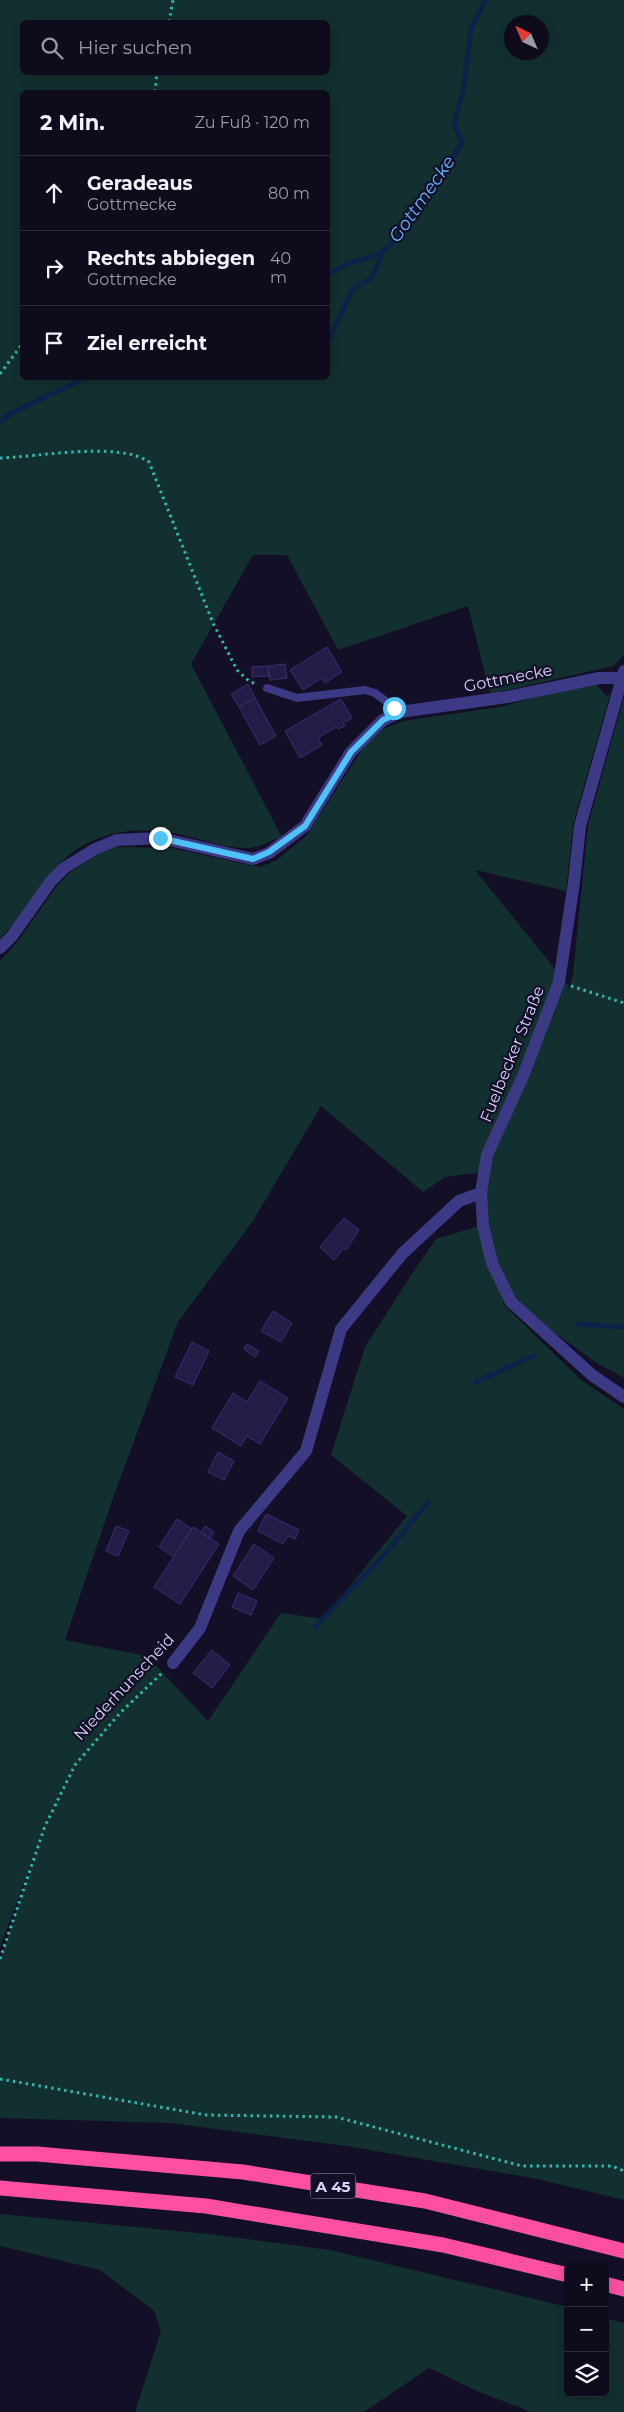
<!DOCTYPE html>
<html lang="de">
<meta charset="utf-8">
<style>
:root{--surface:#0e0b1c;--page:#1c1929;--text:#f1f3f6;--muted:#9b9ba3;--line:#2e2b3b}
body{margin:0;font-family:Montserrat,sans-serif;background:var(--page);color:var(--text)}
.controls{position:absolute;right:15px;bottom:15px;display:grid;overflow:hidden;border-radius:8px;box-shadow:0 2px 12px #0003}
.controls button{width:45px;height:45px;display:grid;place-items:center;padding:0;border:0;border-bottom:1px solid var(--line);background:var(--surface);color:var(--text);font:25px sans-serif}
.compass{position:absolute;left:504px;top:15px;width:45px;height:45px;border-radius:50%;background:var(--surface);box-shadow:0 2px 12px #0003;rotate:316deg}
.stop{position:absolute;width:15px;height:15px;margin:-11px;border:4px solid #4fc3f7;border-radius:50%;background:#fff}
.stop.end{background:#4fc3f7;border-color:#fff;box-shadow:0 1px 5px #0008}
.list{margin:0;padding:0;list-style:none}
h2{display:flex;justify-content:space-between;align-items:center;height:65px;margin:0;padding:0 20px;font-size:21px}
h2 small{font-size:16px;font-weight:400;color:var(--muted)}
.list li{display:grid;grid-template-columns:32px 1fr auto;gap:15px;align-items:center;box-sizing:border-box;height:75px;padding:0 20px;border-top:1px solid var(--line)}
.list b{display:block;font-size:19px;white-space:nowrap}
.list p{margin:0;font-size:16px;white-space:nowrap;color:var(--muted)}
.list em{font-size:16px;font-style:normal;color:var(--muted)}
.icon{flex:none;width:28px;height:28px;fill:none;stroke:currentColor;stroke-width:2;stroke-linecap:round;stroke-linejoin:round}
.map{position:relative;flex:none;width:624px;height:2412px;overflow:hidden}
.search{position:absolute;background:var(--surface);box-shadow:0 2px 12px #0003;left:20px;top:20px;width:310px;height:55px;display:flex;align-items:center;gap:12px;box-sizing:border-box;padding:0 18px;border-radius:8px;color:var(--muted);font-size:19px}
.panel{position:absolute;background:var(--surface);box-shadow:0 2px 12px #0003;left:20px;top:90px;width:310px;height:290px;border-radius:8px}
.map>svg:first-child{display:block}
</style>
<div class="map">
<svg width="624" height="2412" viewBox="0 0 624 2412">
<rect width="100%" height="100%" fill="#130f26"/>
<!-- green -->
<g fill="#12302f" fill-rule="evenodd">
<path d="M0,0H624V655L613,666L490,694L468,606L338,650L287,555H253L191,664L282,837C272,840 260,847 250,848C226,849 205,840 183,835C143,826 100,829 68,856C40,879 26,914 0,938ZM22,22H328V72H22ZM512,22H542V52H512ZM22,92H328V378H22ZM460,142L463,144L397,240L395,237Z"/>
<path d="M597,685L606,696L610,695L573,825L566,891L475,870L568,985L569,989L573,974L588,825L624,696V1378L597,1363L511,1302L485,1232L504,1305L581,1380L624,1409V2200L538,2179L347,2146L170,2123L0,2118V1959L37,1849L0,1947V961L18,941L56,887L68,874L98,854L117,847L171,848L260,867L277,860L306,836L363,748L383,729L403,721L500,707L576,686ZM321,1106L423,1192L445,1177L484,1172L482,1225L436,1239L413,1272L365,1347L331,1455L407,1516L323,1619L281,1613L208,1721L147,1656L65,1640L114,1495L178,1322L253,1221Z"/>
<polygon points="0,2214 209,2234 330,2250 568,2307 568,2393 605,2393 605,2318 624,2323 624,2412 531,2412 477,2391 429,2368 364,2412 135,2412 161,2331 154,2311 100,2270 0,2246"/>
</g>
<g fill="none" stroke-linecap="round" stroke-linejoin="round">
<!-- stream -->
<g stroke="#0c2248" stroke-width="5">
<polyline points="328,274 350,263 382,253 404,230 462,143 454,123 463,91 471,29 485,0"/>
<polyline points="328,342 353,288 372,278 382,253"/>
<polyline points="0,422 10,414 85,378"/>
<polyline points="578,1324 624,1327"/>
<polyline points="476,1382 533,1356"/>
<polyline points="315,1627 385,1554 428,1502"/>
</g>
</g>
<!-- building -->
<g fill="#241b47" stroke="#3b2d73">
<polygon points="327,647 342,672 325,683 322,678 303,690 290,670"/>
<polygon points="285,664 287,678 270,680 268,666"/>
<polygon points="268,666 269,676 252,677 252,667"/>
<polygon points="248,684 255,698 239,707 231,694"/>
<polygon points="255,698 276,736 260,745 239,707"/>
<polygon points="341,699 352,718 343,723 345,726 338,729 336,727 318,738 322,745 300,758 285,731"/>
<polygon points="344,1218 359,1230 347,1249 343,1249 334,1260 320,1247"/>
<polygon points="273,1311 292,1323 281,1342 261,1331"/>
<polygon points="192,1342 209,1351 193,1385 175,1377"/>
<polygon points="247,1344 259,1351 255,1357 244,1349"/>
<polygon points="260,1381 288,1398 260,1444 247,1436 241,1446 212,1428 233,1393 247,1402"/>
<polygon points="218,1452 234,1461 224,1480 208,1472"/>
<polygon points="266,1514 299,1530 295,1539 288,1536 283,1544 258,1531"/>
<polygon points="177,1519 192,1529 174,1557 159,1547"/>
<polygon points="116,1526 129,1531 118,1556 106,1551"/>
<polygon points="205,1526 214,1532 210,1538 201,1532"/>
<polygon points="193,1527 219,1544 180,1604 154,1587"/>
<polygon points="254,1544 274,1558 253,1590 233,1576"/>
<polygon points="238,1593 257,1601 251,1615 232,1607"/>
<polygon points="212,1650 230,1665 212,1688 193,1673"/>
</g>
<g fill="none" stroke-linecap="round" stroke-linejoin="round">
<!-- path -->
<g stroke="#2fb8b0" stroke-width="3" stroke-dasharray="2.5 4" stroke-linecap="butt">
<polyline points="169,22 173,0"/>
<polyline points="155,92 157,72"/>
<polyline points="0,374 22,344"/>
<path d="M0,458C37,457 120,441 149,462L213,623L237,670L250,682L257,684"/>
<polyline points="571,986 624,1003"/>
<polyline points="0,1959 45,1826 75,1765 120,1713 163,1672"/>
<polyline points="0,2079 206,2115 336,2117 522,2166 612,2166 624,2171"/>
</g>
<!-- lane -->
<polyline stroke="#3d3a85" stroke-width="8" points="267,688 297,698 365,690 375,693 400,712"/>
<!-- street -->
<g stroke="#3d3a85" stroke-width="12">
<polyline points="624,671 580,826 574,882 559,982 523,1076 487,1155 481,1193 483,1225 492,1263 511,1302 592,1375 624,1397"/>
<polyline points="0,948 12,936 51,881 64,868 95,849 117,840 160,838 253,859 269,853 305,826 351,752 383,720 400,712 507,697 599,678 621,678"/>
<polyline points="173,1663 200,1628 239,1531 306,1451 341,1329 402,1254 459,1201 481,1193"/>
</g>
<!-- highway -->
<g stroke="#ff4fa3" stroke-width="15">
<polyline points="0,2154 37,2154 243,2172 425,2201 624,2251"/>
<polyline points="0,2188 206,2206 443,2245 568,2275"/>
<polyline points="605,2284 624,2289"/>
</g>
</g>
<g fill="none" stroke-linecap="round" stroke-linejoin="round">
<!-- route -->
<polyline stroke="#4fc3f7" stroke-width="6" points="160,838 253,859 269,852 305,826 351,752 383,720 400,712 394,708"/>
</g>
<g text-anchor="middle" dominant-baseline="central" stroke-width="4.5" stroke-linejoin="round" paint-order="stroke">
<!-- shield labels -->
<rect fill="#130f26" stroke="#9e99be" stroke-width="1" x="310.5" y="2173.5" width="45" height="25" rx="4"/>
<g font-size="15" font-weight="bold" fill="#d9d4ff">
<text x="333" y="2186">A 45</text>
</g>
<!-- street labels -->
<g font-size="16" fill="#d9d4ff" stroke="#130f26">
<text transform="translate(508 678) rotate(-11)">Gottmecke</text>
<text transform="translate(512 1054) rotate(-68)">Fuelbecker Straße</text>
<text transform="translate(124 1687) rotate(-47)">Niederhunscheid</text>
</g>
<!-- water labels -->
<g font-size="18" font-style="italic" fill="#62b6ff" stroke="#130f26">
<text transform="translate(422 199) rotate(-55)">Gottmecke</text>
</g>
</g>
</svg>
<div class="controls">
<button>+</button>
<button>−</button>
<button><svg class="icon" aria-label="layers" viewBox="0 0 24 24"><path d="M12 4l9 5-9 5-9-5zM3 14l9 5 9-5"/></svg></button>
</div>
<svg class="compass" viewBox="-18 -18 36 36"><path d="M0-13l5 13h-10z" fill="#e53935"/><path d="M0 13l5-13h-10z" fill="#9b9ba3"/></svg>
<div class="stop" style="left:394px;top:708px"></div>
<div class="stop end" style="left:160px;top:838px"></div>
<div class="search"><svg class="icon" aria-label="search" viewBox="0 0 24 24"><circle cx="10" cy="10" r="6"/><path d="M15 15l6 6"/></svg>Hier suchen</div>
<section class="panel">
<h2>2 Min.<small>Zu Fuß · 120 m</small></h2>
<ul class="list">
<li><svg class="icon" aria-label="ahead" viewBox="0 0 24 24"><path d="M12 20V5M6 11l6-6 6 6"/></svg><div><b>Geradeaus</b><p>Gottmecke</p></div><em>80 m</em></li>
<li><svg class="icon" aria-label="right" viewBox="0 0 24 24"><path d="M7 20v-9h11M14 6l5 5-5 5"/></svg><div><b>Rechts abbiegen</b><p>Gottmecke</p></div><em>40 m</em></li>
<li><svg class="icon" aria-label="arrive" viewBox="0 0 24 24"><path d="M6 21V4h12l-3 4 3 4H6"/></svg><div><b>Ziel erreicht</b></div></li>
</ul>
</section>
</div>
